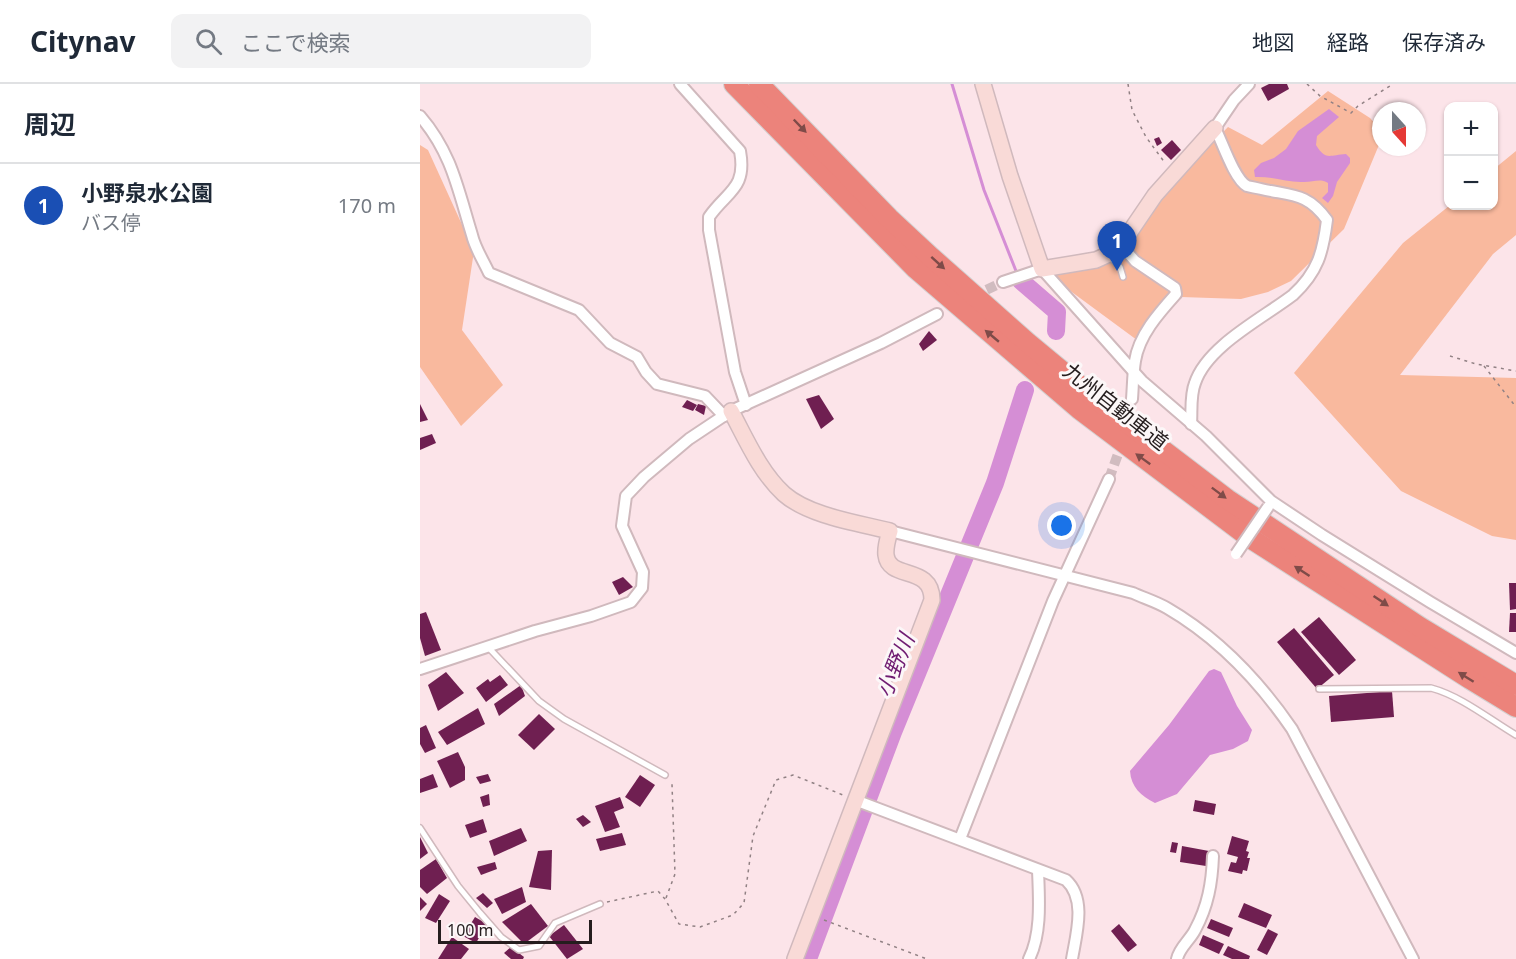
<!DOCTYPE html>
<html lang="ja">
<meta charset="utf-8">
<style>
:root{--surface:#fff;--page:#f2f2f3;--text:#1f2937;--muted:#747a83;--line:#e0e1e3;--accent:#db2777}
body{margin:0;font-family:"Noto Sans","Noto Sans JP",sans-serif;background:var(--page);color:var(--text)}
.controls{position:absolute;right:18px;top:18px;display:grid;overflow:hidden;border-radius:12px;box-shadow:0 2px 4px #0004}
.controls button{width:54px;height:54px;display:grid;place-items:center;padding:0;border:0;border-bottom:2px solid var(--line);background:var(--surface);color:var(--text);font:30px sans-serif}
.compass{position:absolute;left:952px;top:18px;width:54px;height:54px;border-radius:50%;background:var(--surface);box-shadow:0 2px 4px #0004;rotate:159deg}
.scale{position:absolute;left:18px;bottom:15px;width:154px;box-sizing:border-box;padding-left:6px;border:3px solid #251d1e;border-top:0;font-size:16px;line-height:21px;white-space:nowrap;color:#251d1e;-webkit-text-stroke:4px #fcf7f8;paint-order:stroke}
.you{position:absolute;left:642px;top:442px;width:21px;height:21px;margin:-15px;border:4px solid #fff;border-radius:50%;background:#1a73e8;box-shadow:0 0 0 9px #1a73e833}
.badge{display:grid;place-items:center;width:39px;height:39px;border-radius:50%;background:var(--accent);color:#fff;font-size:20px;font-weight:700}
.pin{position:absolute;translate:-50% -50px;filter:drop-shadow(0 2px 3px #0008)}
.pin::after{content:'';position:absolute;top:32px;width:21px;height:18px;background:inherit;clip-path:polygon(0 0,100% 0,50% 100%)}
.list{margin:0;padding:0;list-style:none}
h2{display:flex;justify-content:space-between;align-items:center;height:78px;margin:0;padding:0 24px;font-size:26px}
h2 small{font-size:20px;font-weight:400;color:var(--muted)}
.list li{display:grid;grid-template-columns:39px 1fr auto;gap:18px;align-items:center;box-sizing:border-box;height:84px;padding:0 24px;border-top:2px solid var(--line)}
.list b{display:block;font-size:22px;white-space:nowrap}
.list p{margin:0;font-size:20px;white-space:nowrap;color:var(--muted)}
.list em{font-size:20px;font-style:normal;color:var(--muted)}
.icon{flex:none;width:33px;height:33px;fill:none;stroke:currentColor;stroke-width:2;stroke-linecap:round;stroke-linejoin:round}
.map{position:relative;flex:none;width:1096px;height:875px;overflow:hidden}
header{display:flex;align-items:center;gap:36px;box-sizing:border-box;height:84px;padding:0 30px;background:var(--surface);border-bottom:2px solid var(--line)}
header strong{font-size:28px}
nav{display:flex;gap:33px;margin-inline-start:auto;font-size:21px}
.search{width:420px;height:54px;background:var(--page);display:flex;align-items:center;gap:15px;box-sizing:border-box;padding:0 21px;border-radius:12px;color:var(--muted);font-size:22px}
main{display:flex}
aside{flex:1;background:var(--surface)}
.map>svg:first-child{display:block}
</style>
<header>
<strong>Citynav</strong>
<div class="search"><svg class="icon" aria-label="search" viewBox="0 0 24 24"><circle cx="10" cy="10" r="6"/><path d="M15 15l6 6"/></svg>ここで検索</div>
<nav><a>地図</a><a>経路</a><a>保存済み</a></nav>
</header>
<main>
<aside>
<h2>周辺<small></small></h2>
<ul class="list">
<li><span class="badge" style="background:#1a4fb4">1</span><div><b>小野泉水公園</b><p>バス停</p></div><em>170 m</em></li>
</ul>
</aside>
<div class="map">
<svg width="1096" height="875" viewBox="0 0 1096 875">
<rect width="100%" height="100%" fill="#fce4e9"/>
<!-- green -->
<g fill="#f9b99e">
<polygon points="908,7 950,34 961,46 961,56 924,145 871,197 848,208 821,215 761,213 721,259 626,189 682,179 729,130 755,97 808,43 842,61"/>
<polygon points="0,61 8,66 54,167 42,246 83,301 41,342 0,283"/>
<polygon points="1096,67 1096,151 1073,170 980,291 1096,294 1096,456 1072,452 981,407 874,289 983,159 1029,122 1074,122 1074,85"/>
</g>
<!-- water -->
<g fill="#d58ed5">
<path d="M909,25L919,33L897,52L896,61C906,77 909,71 926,70L930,74V79L917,98L913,112L908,119L902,114L908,108V99C900,94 894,98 884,98C868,99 852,92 835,93L834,86L841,79L854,74L866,65L878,47Z"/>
<path d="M794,585L801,588L817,622L832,646L828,657L813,665L790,671L757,710L735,719C721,712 711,703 710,687L749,641L789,587Z"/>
</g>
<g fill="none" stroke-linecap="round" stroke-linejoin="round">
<!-- stream -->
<polyline stroke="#d58ed5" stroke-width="3" points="532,0 564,106 598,192"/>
<!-- river -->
<g stroke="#d58ed5" stroke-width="18">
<polyline points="600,196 637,228 636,247"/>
<polyline points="388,875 473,648 575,399 605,306"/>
</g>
</g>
<!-- building -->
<g fill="#6f1f51">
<polygon points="849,0 867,0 869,5 848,17 841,4"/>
<polygon points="739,53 742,59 737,62 734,55"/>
<polygon points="752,56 761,66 751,76 741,66"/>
<polygon points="509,247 517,256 503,267 499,260"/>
<polygon points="399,311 414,335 401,345 386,315"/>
<polygon points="267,316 277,321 273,327 262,323"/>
<polygon points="0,320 8,336 0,338"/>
<polygon points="278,320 286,322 284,331 275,326"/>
<polygon points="12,350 16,359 0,366 0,354"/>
<polygon points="203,493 213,503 199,511 192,498"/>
<polygon points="1089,499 1096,499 1096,525 1090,526"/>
<polygon points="6,528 21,566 5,572 0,554 0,530"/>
<polygon points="1090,529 1096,529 1096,548 1089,548"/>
<polygon points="899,533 936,576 919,591 881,548"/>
<polygon points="874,544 914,591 897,605 857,558"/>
<polygon points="26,588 44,609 18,627 8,601"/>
<polygon points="80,591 88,601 66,618 56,604 68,595 70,598"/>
<polygon points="101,601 105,612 79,632 74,620"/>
<polygon points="972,607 974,633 911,638 909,612"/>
<polygon points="58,624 65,640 27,661 18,648"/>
<polygon points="119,630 135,645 114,666 98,651"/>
<polygon points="6,641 16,664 5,669 0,660 0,644"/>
<polygon points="38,668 45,683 45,696 30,704 17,677"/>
<polygon points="13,690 18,703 0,709 0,695"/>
<polygon points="68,690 71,697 60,700 56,693"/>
<polygon points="220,691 235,701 220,723 205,713"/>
<polygon points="69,710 70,721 63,723 60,713"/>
<polygon points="200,713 204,724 194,728 200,743 185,748 175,722"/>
<polygon points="775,716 796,720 794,731 773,727"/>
<polygon points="163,731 171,738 163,743 156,735"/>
<polygon points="63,735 67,748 50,754 45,741"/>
<polygon points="101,744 107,757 74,772 69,757"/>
<polygon points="202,749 206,761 180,767 176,755"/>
<polygon points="812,752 829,757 826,767 829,768 827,774 830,774 827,787 823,786 822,790 808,787 811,778 816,779 818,773 807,770"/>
<polygon points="0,753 8,769 0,775"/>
<polygon points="752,758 758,759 756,769 750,768"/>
<polygon points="762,762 789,767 786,782 760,778"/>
<polygon points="132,766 131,806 109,803 118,767"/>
<polygon points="16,775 27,794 7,810 0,803 0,786"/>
<polygon points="75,778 77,785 61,791 57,783"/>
<polygon points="102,803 106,818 82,830 74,815"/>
<polygon points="63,809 73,819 67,824 56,814"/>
<polygon points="19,810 30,817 16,839 5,834"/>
<polygon points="0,813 7,820 0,827"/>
<polygon points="824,819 852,831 846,844 818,833"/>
<polygon points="111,820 128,842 104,860 82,838"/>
<polygon points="55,833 67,840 56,859 43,852"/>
<polygon points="791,835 813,844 809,853 787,844"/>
<polygon points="699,840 717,861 708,868 691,847"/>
<polygon points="144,841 163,865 147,875 129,852"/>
<polygon points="848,845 858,850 847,871 837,866"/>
<polygon points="783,851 804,860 799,870 779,861"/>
<polygon points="32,853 49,865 41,875 18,875"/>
<polygon points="808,862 830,872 829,875 812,875 803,871"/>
<polygon points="91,863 104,873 103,875 91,875 84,869"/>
</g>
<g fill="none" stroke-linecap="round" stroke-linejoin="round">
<!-- street-tunnel -->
<g stroke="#d1bcc0" stroke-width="10" stroke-dasharray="10 5" stroke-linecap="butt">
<polyline points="553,212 583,198"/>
<polyline points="707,341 712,315"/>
<polyline points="689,395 703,356"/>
</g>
<!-- lane casing -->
<g stroke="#d0b9bd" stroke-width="8">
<g id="lane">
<polyline points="689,172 700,183 703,193"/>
<polyline points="68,563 119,617 144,635 245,691"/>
<path d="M899,605L1011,604C1041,612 1069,635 1096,651"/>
<polyline points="0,744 38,802 60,829 81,853 99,866 119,862 135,839 180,820"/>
</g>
</g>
<!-- street casing -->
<g stroke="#d0b9bd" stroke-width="14">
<g id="street">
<path d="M260,0L320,67C327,105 307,107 289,133V146L315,288L326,321"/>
<path d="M0,32C32,69 38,106 52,151C55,164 63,176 69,189L159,226L190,259L217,273L226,288L237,300L285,312L304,332"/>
<path d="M701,161L715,177L755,204L756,210C739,229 719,251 715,277C713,289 713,302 712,315"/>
<polyline points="583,198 622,185 722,297 786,352 851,417 902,451 1010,518 1096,569"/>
<path d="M771,340C772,327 770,311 775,299C787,262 843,234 873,211C898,188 903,168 907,136C887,108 871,112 841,105C837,104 831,103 827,102C814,95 802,57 795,44L814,16L829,0"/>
<path d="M470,447L713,509C724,514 737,518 747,524C797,553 839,597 872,645L993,875"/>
<polyline points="0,585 115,547 171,532 211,518 222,504 223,488 202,442 206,412 224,393 269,355 311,327 461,259 517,230"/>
<path d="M435,716L646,796C667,815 656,851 652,875"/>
<polyline points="540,755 633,517 689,395"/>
<path d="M609,875C622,849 619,814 618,786"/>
<path d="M757,875C759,864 770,856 775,846C788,822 792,799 793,772"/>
</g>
</g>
<!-- secondary casing -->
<g stroke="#d0b9bd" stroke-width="18">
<g id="secondary">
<polyline points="563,0 590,92 622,185 676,176 687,171 701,161 735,111 795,44"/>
<path d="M311,327C326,355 340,388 364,410C389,432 438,439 470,447C468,454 465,463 466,471C469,497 512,480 512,516L375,875"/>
</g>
</g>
<!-- highway casing -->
<g stroke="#d3d2d2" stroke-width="22">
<g id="highway">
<polyline points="314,0 496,185 659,325 830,454 1050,595 1096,623"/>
<polyline points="339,0 469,134 511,173 608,259 672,312 807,415 1000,543 1096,601"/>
</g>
</g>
<!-- path -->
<g stroke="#918184" stroke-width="1.5" stroke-dasharray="3 4.5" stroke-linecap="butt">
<polyline points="708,0 712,26 726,53 745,79"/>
<polyline points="887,0 900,12 931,29 938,22 973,0"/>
<polyline points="1030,272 1056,280 1096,287"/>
<polyline points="1064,282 1096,323"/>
<polyline points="246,814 255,790 252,700 250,698"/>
<polyline points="187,818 238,807 245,815 259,840 280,843 313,831 324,819 333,752 356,696 373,691 423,711"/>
<polyline points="404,836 507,875"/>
</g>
<!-- lane -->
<use href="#lane" stroke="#fff" stroke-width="5"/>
<!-- street -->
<use href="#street" stroke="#fff" stroke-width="10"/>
<!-- secondary -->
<use href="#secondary" stroke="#f9dad7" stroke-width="15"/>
<!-- highway -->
<use href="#highway" stroke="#ec837b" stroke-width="20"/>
<!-- street-bridge casing -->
<g stroke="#d0b9bd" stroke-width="14" stroke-linecap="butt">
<polyline id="street-bridge" points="816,470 848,423"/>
</g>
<!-- street-bridge -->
<use href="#street-bridge" stroke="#fff" stroke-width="10"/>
</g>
<!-- one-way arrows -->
<defs><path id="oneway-solid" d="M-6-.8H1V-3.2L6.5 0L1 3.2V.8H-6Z" transform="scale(1.5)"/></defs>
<g fill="#7f4b48">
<use href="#oneway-solid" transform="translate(380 42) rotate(46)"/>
<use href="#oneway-solid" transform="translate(518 179) rotate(42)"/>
<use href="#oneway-solid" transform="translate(572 252) rotate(-140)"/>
<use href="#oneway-solid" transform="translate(723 375) rotate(-144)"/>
<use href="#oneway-solid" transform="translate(799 409) rotate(37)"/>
<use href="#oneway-solid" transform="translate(882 487) rotate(-147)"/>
<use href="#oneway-solid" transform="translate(961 517) rotate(34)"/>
<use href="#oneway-solid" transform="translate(1046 593) rotate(-148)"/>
</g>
<g text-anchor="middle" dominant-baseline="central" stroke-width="6" stroke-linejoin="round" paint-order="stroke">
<!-- street labels -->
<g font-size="21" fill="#251d1e" stroke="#fcf7f8">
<text transform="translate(696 322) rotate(38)">九州自動車道</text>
</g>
<!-- water labels -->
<g font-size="22" font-style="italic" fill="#701c72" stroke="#fcf7f8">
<text transform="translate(474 581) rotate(-68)">小野川</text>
</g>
</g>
</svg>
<div class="controls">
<button>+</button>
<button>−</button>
</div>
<svg class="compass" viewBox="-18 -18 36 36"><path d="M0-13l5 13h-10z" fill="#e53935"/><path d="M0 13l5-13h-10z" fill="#747a83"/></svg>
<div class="scale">100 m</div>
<div class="you"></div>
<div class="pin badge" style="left:697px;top:187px;background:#1a4fb4">1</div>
</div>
</main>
